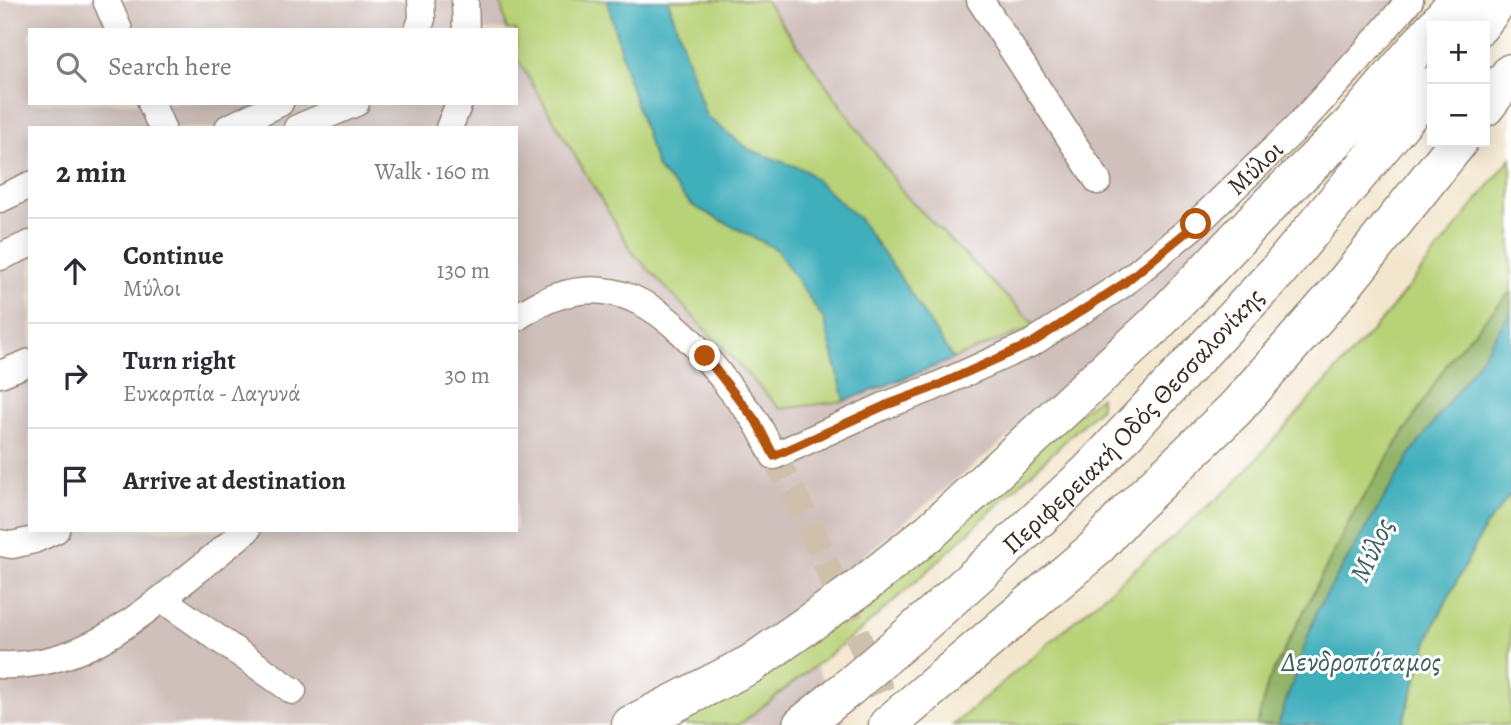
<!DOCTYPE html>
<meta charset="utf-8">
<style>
:root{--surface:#fff;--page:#f7f7f7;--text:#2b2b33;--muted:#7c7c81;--line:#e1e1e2}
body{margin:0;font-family:Alegreya,serif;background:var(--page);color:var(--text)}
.controls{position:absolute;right:21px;top:21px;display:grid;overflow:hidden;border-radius:0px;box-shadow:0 4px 18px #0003}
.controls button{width:63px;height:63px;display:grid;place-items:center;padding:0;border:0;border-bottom:2px solid var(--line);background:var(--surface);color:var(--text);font:35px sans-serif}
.stop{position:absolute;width:21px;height:21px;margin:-16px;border:5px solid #b45309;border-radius:50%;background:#fff}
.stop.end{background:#b45309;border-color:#fff;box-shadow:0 2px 7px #0008}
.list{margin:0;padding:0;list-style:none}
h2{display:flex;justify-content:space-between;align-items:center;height:91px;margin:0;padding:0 28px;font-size:30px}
h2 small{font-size:23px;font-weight:400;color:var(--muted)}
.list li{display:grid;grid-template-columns:46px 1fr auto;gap:21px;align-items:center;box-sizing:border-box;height:105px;padding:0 28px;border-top:2px solid var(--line)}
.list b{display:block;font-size:26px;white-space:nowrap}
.list p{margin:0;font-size:23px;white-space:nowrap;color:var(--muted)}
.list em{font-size:23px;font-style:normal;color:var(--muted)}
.icon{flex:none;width:38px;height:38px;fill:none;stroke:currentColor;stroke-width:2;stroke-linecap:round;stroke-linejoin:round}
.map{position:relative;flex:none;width:1511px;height:725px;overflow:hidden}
.search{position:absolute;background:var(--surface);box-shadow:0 4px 18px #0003;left:28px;top:28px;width:490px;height:77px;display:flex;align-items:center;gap:18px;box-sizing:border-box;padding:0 24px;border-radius:0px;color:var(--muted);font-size:26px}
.panel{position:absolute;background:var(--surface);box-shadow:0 4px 18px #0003;left:28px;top:126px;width:490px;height:406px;border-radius:0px}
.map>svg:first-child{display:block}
</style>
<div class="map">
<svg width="1511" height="725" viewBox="0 0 1511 725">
<rect width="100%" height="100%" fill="#fff"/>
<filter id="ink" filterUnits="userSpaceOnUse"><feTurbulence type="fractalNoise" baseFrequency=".0143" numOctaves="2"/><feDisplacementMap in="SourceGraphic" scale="14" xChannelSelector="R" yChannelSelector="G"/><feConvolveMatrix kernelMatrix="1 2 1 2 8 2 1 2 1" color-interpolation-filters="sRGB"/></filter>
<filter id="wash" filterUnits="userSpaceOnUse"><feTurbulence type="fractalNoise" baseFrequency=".00686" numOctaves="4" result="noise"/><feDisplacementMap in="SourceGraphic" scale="28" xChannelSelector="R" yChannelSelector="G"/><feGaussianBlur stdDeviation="1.57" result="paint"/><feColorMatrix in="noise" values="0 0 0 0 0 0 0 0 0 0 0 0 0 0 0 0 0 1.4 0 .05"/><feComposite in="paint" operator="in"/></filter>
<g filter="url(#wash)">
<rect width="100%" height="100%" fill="#f3e6cd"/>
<!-- industrial -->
<path fill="#d0c0bc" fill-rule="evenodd" d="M0,0H1416L1105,358L791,615L846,725H0ZM30,30H516V103H30ZM30,128H516V530H30Z"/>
<!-- green -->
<g fill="#b8d277" stroke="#7a7e4a" stroke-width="2">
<polygon points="500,0 765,0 906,196 1036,326 845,401 780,409 633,253 516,57 516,30 507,30"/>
<polygon points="1511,158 1511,725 953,725 1233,485 1387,314"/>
<polygon points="1100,397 1101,407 931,568 861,630 739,725 666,725"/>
</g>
<!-- forest -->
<polygon fill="#92b468" stroke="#666f43" stroke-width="2" points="1511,291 1511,450 1374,725 1257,725 1268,682 1354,512 1452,356"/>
<!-- water -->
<g fill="#40afbc" stroke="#3e6c6d" stroke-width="2">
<polygon points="607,0 668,0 706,116 750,150 805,170 859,219 898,274 953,359 845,401 824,320 776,249 693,206 657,168 629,82"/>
<polygon points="1511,312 1511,494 1484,529 1432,629 1402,725 1278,725 1317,610 1410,455 1481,358"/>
</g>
</g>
<g filter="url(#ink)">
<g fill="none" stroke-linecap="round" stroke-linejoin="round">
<!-- minor-tunnel -->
<polyline stroke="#cec0aa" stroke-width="26" stroke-dasharray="26 13" stroke-linecap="butt" points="774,456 807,520 896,725"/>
<!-- minor casing -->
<g stroke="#978876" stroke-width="29">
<g id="minor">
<polyline points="106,0 119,30"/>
<polyline points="465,0 466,30"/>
<polyline points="980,0 1098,181"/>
<polyline points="418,30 422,19 421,0"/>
<polyline points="151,103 162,128"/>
<polyline points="228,128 280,103"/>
<polyline points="297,128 356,103"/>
<polyline points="449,128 459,103"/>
<polyline points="0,199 30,185"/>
<polyline points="0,257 30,244"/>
<path id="s1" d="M516,318C607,255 670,309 727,384C736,397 748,409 756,422C763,433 768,445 774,456L884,406L932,388L1032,343L1123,284L1196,224L1296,128L1368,49L1410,0"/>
<polyline points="0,374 30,362"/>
<polyline points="0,543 12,545 34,540 56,530"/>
<polyline points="162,599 293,691"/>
<path d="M0,665C72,668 126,628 179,585C202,567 224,548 247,530"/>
</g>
</g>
<!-- highway casing -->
<g stroke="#978876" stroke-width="41">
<g id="highway">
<polyline points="1436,26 1458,0"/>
<polyline points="1479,26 1499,0"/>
<polyline points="1485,107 1511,73"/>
<polyline points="631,725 751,664 861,587 931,531 1155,325 1270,204 1352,124 1432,30"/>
<path id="s2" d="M802,725L847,689L911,634L995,559L1089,472L1277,272L1432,86"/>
<polyline points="888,725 1095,549 1129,511 1235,409 1338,292 1458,142"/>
</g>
</g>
<!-- minor -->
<use href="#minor" stroke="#fff" stroke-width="26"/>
<!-- highway -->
<use href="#highway" stroke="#fff" stroke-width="38"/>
</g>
</g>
<g fill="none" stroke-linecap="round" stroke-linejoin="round" filter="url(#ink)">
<!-- route -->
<polyline stroke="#b45309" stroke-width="9" points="705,356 756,421 774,456 884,406 932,388 1032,343 1123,284 1196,224"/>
</g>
<g text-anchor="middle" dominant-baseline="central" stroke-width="6" stroke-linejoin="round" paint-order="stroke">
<!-- street labels -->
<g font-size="26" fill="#3b2a1e" stroke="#fff">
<text stroke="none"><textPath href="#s1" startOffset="905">Μύλοι</textPath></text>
<text stroke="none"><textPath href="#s2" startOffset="450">Περιφερειακή Οδός Θεσσαλονίκης</textPath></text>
</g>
<!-- water labels -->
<g font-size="28" font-style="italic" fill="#3d5f5d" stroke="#fff">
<text transform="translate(1372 550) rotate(-65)">Μύλος</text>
<text x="1361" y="662">Δενδροπόταμος</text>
</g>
</g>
</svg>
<div class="controls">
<button>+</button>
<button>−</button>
</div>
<div class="stop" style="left:1196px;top:224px"></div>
<div class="stop end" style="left:705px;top:356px"></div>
<div class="search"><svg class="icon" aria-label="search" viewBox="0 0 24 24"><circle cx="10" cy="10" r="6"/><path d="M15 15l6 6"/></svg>Search here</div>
<section class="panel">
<h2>2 min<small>Walk · 160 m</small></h2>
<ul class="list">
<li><svg class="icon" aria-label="ahead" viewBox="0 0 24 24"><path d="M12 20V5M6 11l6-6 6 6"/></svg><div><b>Continue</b><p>Μύλοι</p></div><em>130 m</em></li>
<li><svg class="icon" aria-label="right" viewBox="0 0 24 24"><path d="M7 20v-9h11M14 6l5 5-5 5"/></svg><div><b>Turn right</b><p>Ευκαρπία - Λαγυνά</p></div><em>30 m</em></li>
<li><svg class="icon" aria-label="arrive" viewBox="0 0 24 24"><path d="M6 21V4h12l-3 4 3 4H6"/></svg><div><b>Arrive at destination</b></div></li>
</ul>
</section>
</div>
